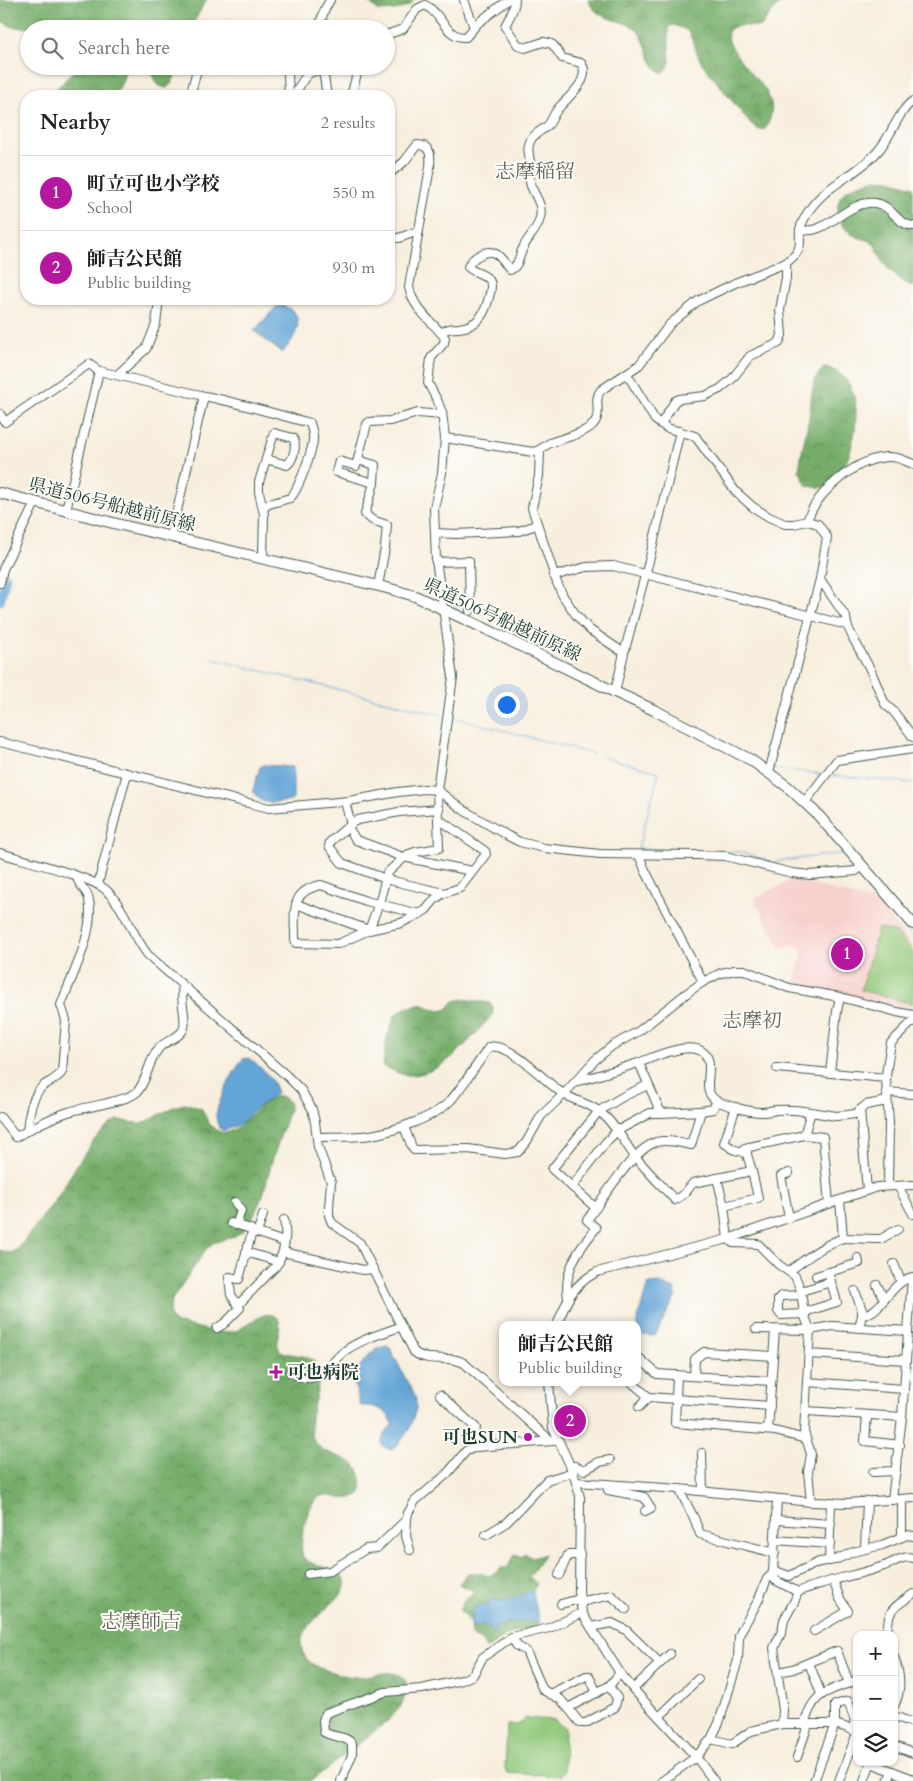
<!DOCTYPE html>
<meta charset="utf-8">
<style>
:root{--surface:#fff;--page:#f2f2f2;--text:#202124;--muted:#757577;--line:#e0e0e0;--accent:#b5179e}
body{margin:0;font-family:Cardo,"Noto Serif JP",serif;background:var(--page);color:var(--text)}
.controls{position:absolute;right:15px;bottom:15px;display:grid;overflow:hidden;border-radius:10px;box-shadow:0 1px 4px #0004}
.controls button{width:45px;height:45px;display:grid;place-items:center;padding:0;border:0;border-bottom:1px solid var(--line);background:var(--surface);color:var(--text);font:25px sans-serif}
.you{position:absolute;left:506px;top:704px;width:18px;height:18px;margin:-12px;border:4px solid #fff;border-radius:50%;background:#1a73e8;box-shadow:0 0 0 8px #1a73e833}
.badge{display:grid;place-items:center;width:32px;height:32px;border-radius:50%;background:var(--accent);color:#fff;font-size:16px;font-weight:700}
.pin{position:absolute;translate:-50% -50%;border:2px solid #fff;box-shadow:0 1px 5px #0006}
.popup{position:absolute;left:499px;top:1321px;width:142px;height:65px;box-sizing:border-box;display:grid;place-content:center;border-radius:10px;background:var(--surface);filter:drop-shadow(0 1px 4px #0005);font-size:16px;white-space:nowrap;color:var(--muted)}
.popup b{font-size:19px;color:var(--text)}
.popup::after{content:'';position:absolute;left:50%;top:100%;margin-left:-10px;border:10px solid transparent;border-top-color:var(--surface)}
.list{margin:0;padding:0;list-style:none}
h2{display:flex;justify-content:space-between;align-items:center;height:65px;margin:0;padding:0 20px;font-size:21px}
h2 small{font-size:16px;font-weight:400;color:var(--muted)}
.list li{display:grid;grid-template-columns:32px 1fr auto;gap:15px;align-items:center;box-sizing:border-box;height:75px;padding:0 20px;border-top:1px solid var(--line)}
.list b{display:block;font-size:19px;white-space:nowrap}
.list p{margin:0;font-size:16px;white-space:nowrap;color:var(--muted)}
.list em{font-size:16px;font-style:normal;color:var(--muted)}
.icon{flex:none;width:28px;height:28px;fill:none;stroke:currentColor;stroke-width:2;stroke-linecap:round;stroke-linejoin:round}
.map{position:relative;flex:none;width:913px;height:1781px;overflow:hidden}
.search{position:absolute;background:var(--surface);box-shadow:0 1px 4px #0004;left:20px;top:20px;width:375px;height:55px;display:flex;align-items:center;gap:12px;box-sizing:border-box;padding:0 18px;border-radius:28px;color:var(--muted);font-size:19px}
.panel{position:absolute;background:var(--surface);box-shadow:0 1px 4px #0004;left:20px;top:90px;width:375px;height:215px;border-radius:20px}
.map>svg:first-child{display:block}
</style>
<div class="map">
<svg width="913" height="1781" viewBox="0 0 913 1781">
<defs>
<pattern id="forest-crowns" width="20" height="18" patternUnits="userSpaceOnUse" patternTransform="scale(1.25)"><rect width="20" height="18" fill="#76ad6b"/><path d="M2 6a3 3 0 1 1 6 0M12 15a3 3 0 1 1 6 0" fill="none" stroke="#608e59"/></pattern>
</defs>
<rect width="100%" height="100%" fill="#fdfcf7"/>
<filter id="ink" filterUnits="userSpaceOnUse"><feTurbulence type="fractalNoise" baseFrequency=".02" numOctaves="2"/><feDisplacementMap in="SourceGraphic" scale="10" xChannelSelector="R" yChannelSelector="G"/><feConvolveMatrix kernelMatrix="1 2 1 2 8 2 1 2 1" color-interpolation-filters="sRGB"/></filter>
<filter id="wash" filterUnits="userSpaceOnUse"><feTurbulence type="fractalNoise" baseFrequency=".0096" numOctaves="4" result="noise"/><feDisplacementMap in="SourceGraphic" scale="20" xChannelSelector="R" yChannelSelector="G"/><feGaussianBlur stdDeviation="1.12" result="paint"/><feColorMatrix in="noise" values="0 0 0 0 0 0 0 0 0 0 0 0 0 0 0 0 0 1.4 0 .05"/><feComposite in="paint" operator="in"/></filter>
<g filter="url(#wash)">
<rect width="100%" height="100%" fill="#f8eedd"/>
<!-- built -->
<polygon fill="#f7d0cc" points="793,879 878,903 913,945 913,1010 839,992 794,985 803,950 796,945 781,949 754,899"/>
<!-- green -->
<g fill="#93c97b" stroke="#598358">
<polygon points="878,928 897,933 913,952 913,1004 861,990"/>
<path d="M526,1718L554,1720L565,1728L564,1772L560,1776L507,1773L505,1769L507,1725C515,1725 521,1725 526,1718Z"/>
</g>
<!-- forest -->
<g fill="url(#forest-crowns)" stroke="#4a7550">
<path d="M0,0H207L203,5L191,29H95C79,9 33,32 14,27C9,26 4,22 0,20Z"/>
<path d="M366,0H414C407,11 392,10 379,11Z"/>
<path d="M588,0H784L775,8L761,27C753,27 741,24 734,27C712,33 754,76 760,83C764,87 768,94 770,100C774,110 770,121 765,129L759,130L749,122L708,71L701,62L689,33L685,29L673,25L668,27L670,62L666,71L662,73C650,65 650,54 644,42C642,37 639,32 636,28C619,18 597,21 588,0Z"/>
<polygon points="78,66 126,66 123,80 115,96 50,96"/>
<path d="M150,66H179L172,83L167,88C155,87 152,77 150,66Z"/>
<path d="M876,179L890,180L913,187V287C899,280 890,273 882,260C879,254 877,247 873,243C867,238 858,239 852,234C844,229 839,222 838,213C835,189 858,184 876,179Z"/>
<path d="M825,367C867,377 858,434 846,463C842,471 835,479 830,485L820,488L807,486L799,470C801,454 805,439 808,423C813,403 808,381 825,367Z"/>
<path d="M464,999L490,1003L493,1007V1014C472,1037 444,1076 409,1075C401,1075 391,1070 383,1066L386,1040L395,1015L405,1008L421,1004L436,1010H446L454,1001Z"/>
<path d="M277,1096H281L289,1102V1110L273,1158L263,1195L251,1221L244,1230L235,1236L213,1243L207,1248L173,1298C169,1308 166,1319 178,1324C193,1326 222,1335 235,1331C247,1328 265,1306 277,1318C284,1324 276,1336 277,1344C278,1346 279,1348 280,1351C292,1356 306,1354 315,1362C317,1370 318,1377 318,1385C316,1401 306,1422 313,1438C326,1466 366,1446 361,1493C344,1506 331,1491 319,1497C306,1505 297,1547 304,1559C314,1566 336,1569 342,1576C363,1597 281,1624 306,1658C311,1664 318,1668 326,1670C337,1674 347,1677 359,1677C374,1676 394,1666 406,1681V1694L401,1706L390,1719L311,1781H0V1250L10,1253L17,1250L57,1198L78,1163L95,1139L110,1124L118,1120L142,1124L174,1107L184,1104L191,1105L202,1109C207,1121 212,1132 226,1133C248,1126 256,1103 277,1096Z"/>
<polygon points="526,1554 532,1558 545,1554 529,1577 537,1584 530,1595 468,1620 459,1610 464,1601 476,1592 459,1584 468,1573 480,1573 488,1576 496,1573 501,1568 507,1568 515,1555 521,1557"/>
<path d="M537,1620L540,1622C534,1635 518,1630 507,1635C499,1639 494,1646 486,1648L481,1640L471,1635V1628L475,1626L496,1625L505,1621Z"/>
</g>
<!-- water -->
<g fill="#64a5d7" stroke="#427186">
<path d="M280,305C310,312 296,338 282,353L254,331L276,307Z"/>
<path d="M264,765L293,767V799L291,801C274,802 261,808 253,790L260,767Z"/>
<path d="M249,1058C260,1067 274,1078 277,1093L254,1110L242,1123L224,1131L219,1128C218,1125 216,1120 216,1116C217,1102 234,1070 243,1059Z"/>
<polygon points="658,1283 675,1289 676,1296 655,1336 638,1335 638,1325 636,1325 647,1286 650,1284"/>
<path d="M386,1346L390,1348L416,1399V1409L410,1428L398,1445L390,1450L384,1447L381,1443L384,1434L393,1424C387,1409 375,1405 360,1406L352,1375L374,1350Z"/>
<path d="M527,1591L531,1592L533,1591L539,1623L533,1621L528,1622L525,1620L523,1622L505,1623L499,1627L496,1626L494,1634L489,1630V1627L482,1625L477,1628L471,1626C469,1618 474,1610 478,1604L488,1606V1602L494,1599C508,1605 513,1595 526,1594Z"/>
</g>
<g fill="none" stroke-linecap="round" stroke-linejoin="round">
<!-- stream -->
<g stroke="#64a5d7" stroke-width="1">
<polyline points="451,607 473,617"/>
<polyline points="501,631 536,648"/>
<polyline points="212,659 443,715"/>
<polyline points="453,717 593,754"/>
<polyline points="600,756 659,772 638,849 703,851"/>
<polyline points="772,768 821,774"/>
<polyline points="829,775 913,783"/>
<polyline points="710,851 741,852 772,862 845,853"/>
<polyline points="851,860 855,865"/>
<polyline points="860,875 913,938"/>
</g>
<!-- river -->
<polyline stroke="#64a5d7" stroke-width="9" points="0,601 6,577"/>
</g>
</g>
<g filter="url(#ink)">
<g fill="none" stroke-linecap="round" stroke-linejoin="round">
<!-- minor casing -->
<g stroke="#40584d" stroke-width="10">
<g id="minor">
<polyline points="464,0 474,27"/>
<polyline points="318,29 325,9 330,0"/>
<path d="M386,35L403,29L417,9L425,5C441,12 445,38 466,37L478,23L508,0"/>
<polyline points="190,96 198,66"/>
<polyline points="289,96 288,74 294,66"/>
<path d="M294,96C302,83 305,69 323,70L327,96"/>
<polyline points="351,96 359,66"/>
<path d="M800,231C807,230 813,231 819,228C837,221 853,201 875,203C892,205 896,224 913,226"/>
<polyline points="389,238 399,238 418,231"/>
<path d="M441,333C447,328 452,328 459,328C478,326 485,314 489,297C491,291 493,283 488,279C483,273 474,273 468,267C471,258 487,248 496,254C502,257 505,265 510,270C519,266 519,256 523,248C528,237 537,231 540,218C543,205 536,198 531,186C528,179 531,172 530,164C530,157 527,151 529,145C531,135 540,132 547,126C551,123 553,115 557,110C566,98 593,80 581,63L562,58L553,45L549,43L543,42L525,48L518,45L505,26C509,18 515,9 515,0"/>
<polyline points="118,374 146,349 156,324 159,299"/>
<polyline points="627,374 655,420 667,428 695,436 736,492 753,507 769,517 785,524 794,524 807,521 818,524 827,537 820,579 846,617 847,625 853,638 870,669 885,704 894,712 913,737"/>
<path d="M204,396C241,403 274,414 310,423C311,428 314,434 313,439C313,450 298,491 290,498L269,504L263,508"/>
<polyline points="0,414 5,422 89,364 99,371 204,396 171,536"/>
<polyline points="661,424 675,401 679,399 705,396 720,389 732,379 750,356 779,343 782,335 780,310 786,278 786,263"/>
<path d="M445,438L533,452C541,451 543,446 550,443C562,438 591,433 596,420C601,410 593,400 601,390L639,365L670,324L698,301L735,283L786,263C790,259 795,256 797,252C802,246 799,237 800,229C802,222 806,215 810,209C827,184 859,174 878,151C891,137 899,110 913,101"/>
<polyline points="540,451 539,476 532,508 557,583 563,596 576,615 590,630 624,653 615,692"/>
<polyline points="358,460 375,465 374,483 336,472 339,461 356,466 367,424 369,422 390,421 418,413 442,415"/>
<polyline points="374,483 365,514 372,520 387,525 385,548 378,586"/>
<polyline points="66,510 99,371"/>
<path d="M807,521C817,491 858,457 890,457C898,457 906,461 913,464"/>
<polyline points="435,533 456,534 519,531 536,525"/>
<path d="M263,557L264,514L259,492V482L274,433L293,438C297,445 294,459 287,465L266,459"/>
<polyline points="436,562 469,561 470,611"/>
<polyline points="554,576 586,567 613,566 847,625"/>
<polyline points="0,583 3,569 35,503"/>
<polyline points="624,653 649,561 680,431"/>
<polyline points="0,742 269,808 349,801 398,792 425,789 437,790 465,811 508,836 520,842 544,848 600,854 696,855 725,856 792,873 810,875 856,871 862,866"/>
<polyline points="769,772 820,579"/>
<polyline points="345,802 351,824"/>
<polyline points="805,802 837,760 913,749"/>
<polyline points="439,809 399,812 358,820 353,822 330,842 329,846 342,863 389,880 444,893"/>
<polyline points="348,827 356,840 403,857 472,871"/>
<path d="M0,853C22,860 91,876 106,890C125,908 132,935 148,955L287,1076L301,1090L312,1109L315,1122L318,1147L331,1182L329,1207V1216L332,1223L360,1243L414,1352C429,1364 448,1354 464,1363L551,1441"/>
<polyline points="639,855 645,870 703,982"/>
<polyline points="98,884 127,773"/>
<polyline points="296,904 369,930"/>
<path d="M420,914L366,901L321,885C289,891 295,913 295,939L296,943L338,944L369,930L401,923L416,916L426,910L435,899L444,893L460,888L486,854L485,851L440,820"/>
<path d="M369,930L380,900L387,873L407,855L415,852L439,848L437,790L453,677L436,560L434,508L442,473L445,438L442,412L438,402L428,383L431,358L444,343L445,338C432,321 413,309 409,287L430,167C431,155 431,145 417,145L404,162L389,174"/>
<polyline points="777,1068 886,1078"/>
<polyline points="830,1073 837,1011 840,997"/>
<path d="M575,1082C596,1076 617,1070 638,1063C652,1058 699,1035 708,1059C713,1073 700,1091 717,1101C728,1106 749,1112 761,1112C766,1112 771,1111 776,1110C788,1109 799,1110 811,1112L804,1135L745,1148L752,1171"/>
<polyline points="886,1092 913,1094"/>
<polyline points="736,1107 724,1143 735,1150 747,1153"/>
<polyline points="860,1110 867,1190"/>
<polyline points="701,1111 713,1109 717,1101"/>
<polyline points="811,1112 836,1116 847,1115 855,1114 866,1105 887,1101"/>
<path d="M0,1117L16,1137C33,1127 50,1118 68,1112C84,1107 126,1102 137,1092C148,1080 148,1060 159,1048C166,1040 178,1039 183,1030C188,1022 179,999 183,986"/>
<polyline points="404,1127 412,1147 414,1150 468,1149 505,1154 518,1152 527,1141 541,1116 564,1094 595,1060 612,1046 639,1031 687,993 703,982 721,973 735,970 744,970 789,988 840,997 897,1012 913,1015"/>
<path d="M27,1131C28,1117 32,1095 43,1086C50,1081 56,1080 62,1072L66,1020L61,1005C72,975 95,933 89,900C88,890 78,886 77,877"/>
<polyline points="804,1135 823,1137 829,1204"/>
<path d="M317,1137C334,1136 353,1138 371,1135C393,1131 435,1118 451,1100C465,1083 476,1066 489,1047C512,1042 546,1084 565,1095C576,1101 590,1104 600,1112C614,1123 623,1140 633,1154C646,1170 661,1185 675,1200L685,1193L693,1183L752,1171L758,1198L724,1206L728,1239L733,1243L758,1244L779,1265L795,1276L801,1291L804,1314L810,1330L804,1432L811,1454L808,1472L811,1502"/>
<polyline points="717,1178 724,1206"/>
<polyline points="888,1186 889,1123 886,1078 887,1067 891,1043 913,1021"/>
<polyline points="898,1186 913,1214"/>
<polyline points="572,1187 606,1142 617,1131 650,1113 661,1113"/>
<polyline points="235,1202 241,1211 236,1225"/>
<polyline points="596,1208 552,1169 599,1111 624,1096 648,1085"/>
<polyline points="789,1218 781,1176 789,1173"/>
<polyline points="231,1223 251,1229 252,1232"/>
<polyline points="257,1233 263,1215"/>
<polyline points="843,1238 876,1239 881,1239 898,1229"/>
<polyline points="246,1252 279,1262"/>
<polyline points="283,1252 363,1270 373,1269"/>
<polyline points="894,1264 901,1282"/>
<path d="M789,1271C806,1259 823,1245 843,1238L840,1200"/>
<polyline points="816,1276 859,1263 858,1258"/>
<polyline points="877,1285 884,1299"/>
<polyline points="801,1291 831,1282"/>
<polyline points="855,1291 862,1310 862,1315"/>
<polyline points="801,1295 781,1296 778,1299 778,1311 781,1315 804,1314 808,1311 837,1302 828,1272"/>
<path d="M568,1298C563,1270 579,1249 596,1228L587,1220C603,1199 632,1150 656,1142C668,1139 680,1143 691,1145L701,1111L661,1113L639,1063"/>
<path d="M238,1305L276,1266C285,1253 287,1235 284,1220"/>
<path d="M557,1325C567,1300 572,1285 597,1272L728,1239L877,1187L913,1185"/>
<polyline points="217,1328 225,1323 240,1308 231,1295 229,1277 239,1279 252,1232 255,1232 284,1242"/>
<path d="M859,1328L862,1315C884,1312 888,1284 912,1277L902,1417L892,1500"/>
<polyline points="756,1329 810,1330 832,1326 908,1331"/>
<polyline points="809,1354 906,1360"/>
<polyline points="638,1357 657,1374 771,1381"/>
<path d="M290,1372C296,1375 302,1379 309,1378C326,1376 333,1359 346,1350C363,1339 382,1333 400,1327"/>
<polyline points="677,1375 675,1423 775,1431 806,1439"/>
<polyline points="694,1376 695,1359 704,1352 773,1356"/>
<polyline points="549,1382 553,1428 573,1472 580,1497 579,1592 582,1613 620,1673 633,1689 696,1757 714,1781"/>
<polyline points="631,1382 649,1397 770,1406"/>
<polyline points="807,1382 904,1389"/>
<polyline points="440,1395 476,1428 474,1435 476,1447"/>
<polyline points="639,1407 649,1397"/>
<polyline points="806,1411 902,1417"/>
<polyline points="867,1415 865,1441 900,1445"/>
<polyline points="768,1430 775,1330"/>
<polyline points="702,1453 703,1491"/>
<polyline points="570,1466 575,1466 584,1470 599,1462 610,1460"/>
<polyline points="873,1472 896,1471"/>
<polyline points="576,1482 679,1489 811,1502 848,1503 913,1498"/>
<polyline points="606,1484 608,1490 644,1497 651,1508 645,1511"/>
<polyline points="679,1489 694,1518 700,1534 775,1553"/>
<path d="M777,1499L773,1573L775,1580L798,1592C826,1580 855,1576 884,1566C894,1563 902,1555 913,1558"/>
<polyline points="776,1520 831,1524"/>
<polyline points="486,1535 507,1522 547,1480 573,1472"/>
<polyline points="902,1537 902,1499"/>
<polyline points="775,1540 830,1544"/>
<polyline points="865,1549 867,1501"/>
<polyline points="410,1550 406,1536 407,1519 408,1513 415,1501 447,1474 466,1451 476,1447 552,1441"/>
<polyline points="829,1561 831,1502"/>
<polyline points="773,1570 789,1576 819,1562 835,1560 853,1552 882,1545 907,1535 913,1536"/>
<polyline points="308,1574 330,1571 366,1549 377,1548 407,1519"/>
<polyline points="559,1575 568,1555 580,1555"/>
<polyline points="580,1602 611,1595 626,1609"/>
<polyline points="561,1604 579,1599"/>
<polyline points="591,1627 612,1623 626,1630 660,1663"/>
<polyline points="814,1631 848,1611 840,1599 833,1580"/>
<path d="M887,1635C888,1608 892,1609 913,1594"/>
<polyline points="512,1637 517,1646 526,1651 543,1690 560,1699 568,1708 609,1686 620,1673"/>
<path d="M894,1657C900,1673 902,1691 894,1706"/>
<polyline points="809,1663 821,1694"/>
<polyline points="779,1672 793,1669 837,1651 849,1683"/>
<polyline points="633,1689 670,1654"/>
<polyline points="550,1694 586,1676 589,1676 597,1693"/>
<polyline points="568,1708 580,1723 586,1723 615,1707 617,1698 609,1686"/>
<polyline points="894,1716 913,1723"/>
<polyline points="659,1717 698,1679"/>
<polyline points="782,1724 783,1710 774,1648 782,1631 784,1620 794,1602 798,1592"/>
<path d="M804,1725C813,1691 827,1692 857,1680"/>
<polyline points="711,1739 732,1744 751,1731 782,1724 835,1724 857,1731"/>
<polyline points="894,1746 913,1753"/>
<polyline points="797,1757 808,1725"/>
<polyline points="871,1763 913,1779"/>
<path d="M341,1781L352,1755V1744C346,1735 333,1738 324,1732L323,1720L326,1713L385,1692L422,1689L462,1680L473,1675L483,1657L512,1637L549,1628L582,1613"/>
<polyline points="662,1781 696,1757 711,1739 719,1723 732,1680 738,1660 739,1636 742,1629 758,1601 767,1579 773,1573"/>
<polyline points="814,1781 835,1724 835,1705 848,1701 855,1721 852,1730"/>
<polyline points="839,1781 857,1733"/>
<polyline points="864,1781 871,1762"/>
<polyline points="888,1781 892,1771"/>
</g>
</g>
<!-- major casing -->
<g stroke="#40584d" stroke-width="12">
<polyline id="major" points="0,493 117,524 387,588 415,596 486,629 615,692 656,711 751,760 788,787 818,815 913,924"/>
</g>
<!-- minor -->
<use href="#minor" stroke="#fff" stroke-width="8"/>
<!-- major -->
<use href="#major" stroke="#fff" stroke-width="10"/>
</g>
</g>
<!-- markers -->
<g fill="#b5179e" stroke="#fdfcf7" stroke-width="2">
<path d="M273.5 1364.5h5v5h5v5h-5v5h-5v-5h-5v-5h5z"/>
<circle cx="528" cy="1437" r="5"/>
</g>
<g text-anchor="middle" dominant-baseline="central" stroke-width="4" stroke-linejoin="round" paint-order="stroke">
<!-- street labels -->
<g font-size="18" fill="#1f3d34" stroke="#fdfcf7">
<text transform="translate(112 505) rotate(14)">県道506号船越前原線</text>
<text transform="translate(502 620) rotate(25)">県道506号船越前原線</text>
</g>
<!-- poi labels -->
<g font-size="18" font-weight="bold" fill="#1f3d34" stroke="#fdfcf7" text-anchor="start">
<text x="287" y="1372">可也病院</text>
<text x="518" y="1437" text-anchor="end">可也SUN</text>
</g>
<!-- quarter labels -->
<g font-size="20" fill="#64655c" stroke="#fdfcf7">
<text x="535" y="171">志摩稲留</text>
<text x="752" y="1020">志摩初</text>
<text x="141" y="1621">志摩師吉</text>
</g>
</g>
</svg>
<div class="controls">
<button>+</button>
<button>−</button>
<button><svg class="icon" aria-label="layers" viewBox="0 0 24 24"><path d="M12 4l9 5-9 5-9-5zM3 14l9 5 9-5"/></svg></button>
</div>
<div class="you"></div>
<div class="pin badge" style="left:847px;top:954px">1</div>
<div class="pin badge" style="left:570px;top:1421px">2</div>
<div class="popup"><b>師吉公民館</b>Public building</div>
<div class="search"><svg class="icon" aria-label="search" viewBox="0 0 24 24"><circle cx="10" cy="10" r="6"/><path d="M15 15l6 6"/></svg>Search here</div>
<section class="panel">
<h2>Nearby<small>2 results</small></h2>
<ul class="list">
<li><span class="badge">1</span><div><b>町立可也小学校</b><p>School</p></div><em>550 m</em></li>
<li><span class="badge">2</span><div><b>師吉公民館</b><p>Public building</p></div><em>930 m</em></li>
</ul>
</section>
</div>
